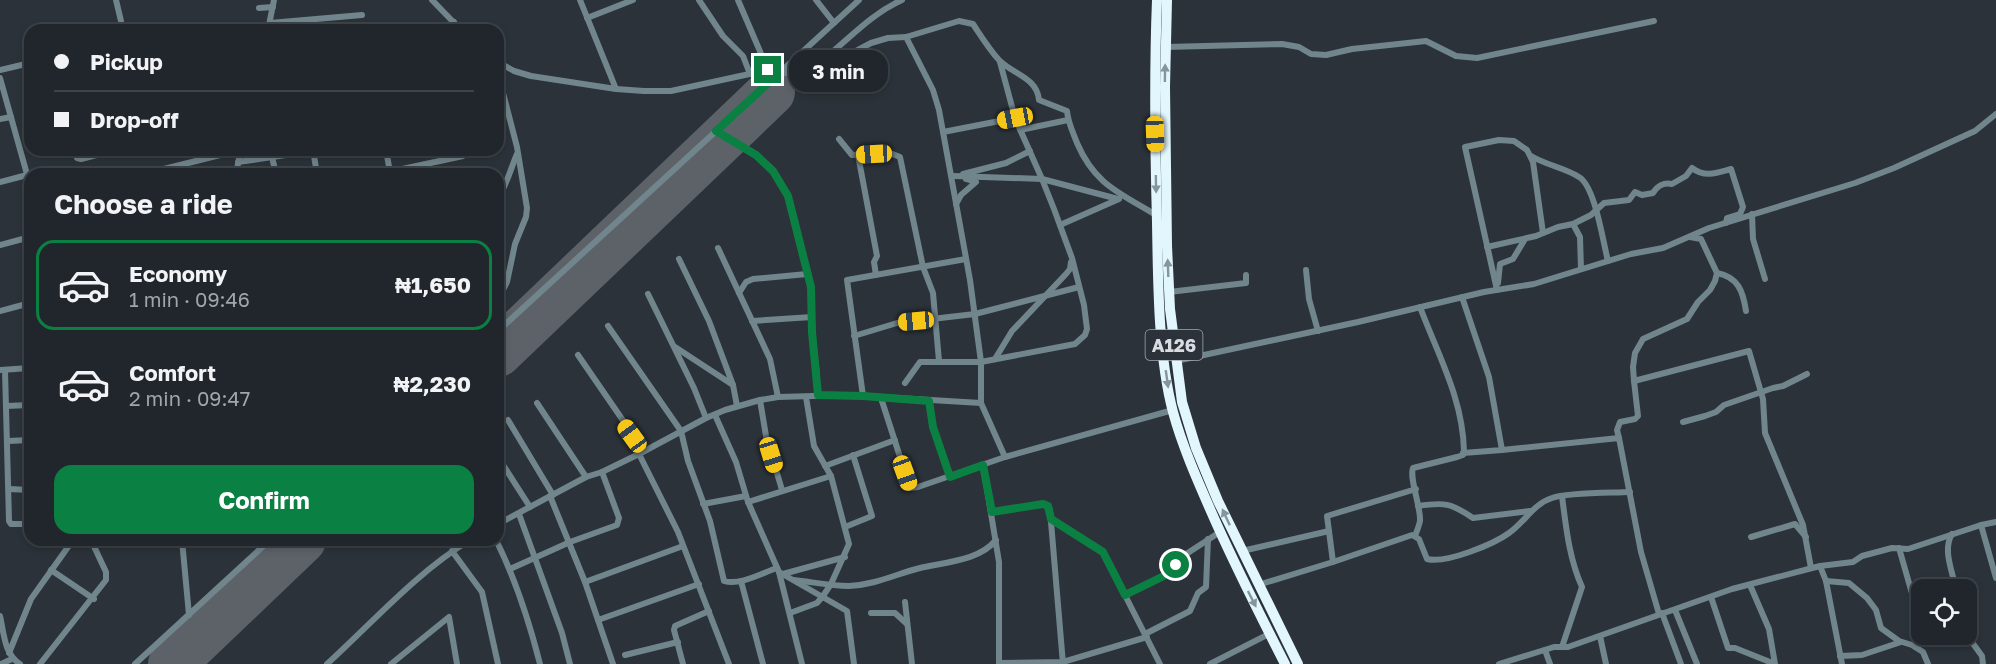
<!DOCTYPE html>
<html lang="en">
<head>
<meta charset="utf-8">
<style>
	:root { --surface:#20262b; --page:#282e33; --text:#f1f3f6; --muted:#a2a5a9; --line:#3d4347; --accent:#0b8043 }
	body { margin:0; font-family:"Golos Text",sans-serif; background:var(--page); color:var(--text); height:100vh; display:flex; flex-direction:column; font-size:22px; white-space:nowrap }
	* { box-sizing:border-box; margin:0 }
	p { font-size:20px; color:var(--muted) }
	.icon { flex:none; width:33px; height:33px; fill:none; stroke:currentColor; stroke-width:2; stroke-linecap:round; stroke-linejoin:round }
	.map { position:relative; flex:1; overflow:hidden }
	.drawer { position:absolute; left:24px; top:168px; width:480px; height:378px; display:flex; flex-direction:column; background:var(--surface); border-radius:18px; box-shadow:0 3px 9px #0003,0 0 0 2px var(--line) }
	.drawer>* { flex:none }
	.guide { position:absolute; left:24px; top:24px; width:480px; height:132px; border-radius:18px; box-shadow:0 3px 9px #0003,0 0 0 2px var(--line); display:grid; align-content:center; height:132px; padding:0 30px; background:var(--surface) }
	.tools { position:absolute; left:1911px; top:579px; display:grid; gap:12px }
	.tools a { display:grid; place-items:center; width:66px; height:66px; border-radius:12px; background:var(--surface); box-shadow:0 3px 9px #0003,0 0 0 2px var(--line); font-size:30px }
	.end { position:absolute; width:27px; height:27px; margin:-14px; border:8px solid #0b8043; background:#fff; box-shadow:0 0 0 3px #fff }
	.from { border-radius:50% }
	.bubble { position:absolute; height:42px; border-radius:18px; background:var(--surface); box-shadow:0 3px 9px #0003,0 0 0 2px var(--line); font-size:20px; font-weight:700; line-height:42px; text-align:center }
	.car { position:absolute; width:18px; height:36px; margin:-18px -9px; border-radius:8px; box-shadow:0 0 4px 2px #0007; background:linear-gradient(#f5c518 24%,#345 0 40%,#f5c518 0 76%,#345 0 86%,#f5c518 0) }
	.guide b { display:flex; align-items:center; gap:21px; height:57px; font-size:22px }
	.guide b+b { border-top:2px solid var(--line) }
	.guide i { width:15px; height:15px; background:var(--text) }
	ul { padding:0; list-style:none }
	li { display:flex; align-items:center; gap:18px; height:90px; margin:0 12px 9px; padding:0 18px; border:3px solid transparent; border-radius:18px }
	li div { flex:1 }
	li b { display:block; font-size:22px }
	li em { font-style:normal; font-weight:700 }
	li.on { border-color:var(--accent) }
	li>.icon { width:54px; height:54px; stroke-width:1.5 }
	h2 { padding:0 30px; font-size:27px; line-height:72px }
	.button { display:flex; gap:12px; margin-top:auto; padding:12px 30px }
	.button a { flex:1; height:69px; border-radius:18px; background:var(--accent); color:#fff; font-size:24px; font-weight:700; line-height:69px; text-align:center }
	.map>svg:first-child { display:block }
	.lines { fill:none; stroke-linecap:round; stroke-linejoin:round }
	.runway { stroke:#5c6268; stroke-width:48 }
	.street { stroke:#71858c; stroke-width:6 }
	.highway { stroke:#e2f6fd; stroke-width:10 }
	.oneway { fill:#86949b }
	.route { stroke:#0b8043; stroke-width:8 }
	.labels { text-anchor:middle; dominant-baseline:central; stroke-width:4.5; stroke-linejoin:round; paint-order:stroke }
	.shield { fill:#2b3239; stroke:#a5aaaf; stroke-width:1.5 }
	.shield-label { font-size:18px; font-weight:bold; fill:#d9dde2 }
</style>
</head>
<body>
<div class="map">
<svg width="1996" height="664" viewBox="0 0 1996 664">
	<rect width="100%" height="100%" fill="#2b3239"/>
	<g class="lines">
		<g class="runway">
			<polyline points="498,353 771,92"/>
			<polyline points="172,664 302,540"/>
		</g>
		<g class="street">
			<polyline points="116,0 121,21"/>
			<polyline points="432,0 461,30"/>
			<polyline points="580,0 616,89"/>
			<polyline points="699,0 723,36 743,56 750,74"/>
			<polyline points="738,0 768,70"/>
			<polyline points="816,0 834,23"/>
			<polyline points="259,8 273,7"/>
			<polyline points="587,18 633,0"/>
			<polyline points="270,23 362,15"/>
			<polyline points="268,30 274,0"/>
			<polyline points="442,30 454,22"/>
			<polyline points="906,37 933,90 939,110 970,280 981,362 981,403 1005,457"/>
			<polyline points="1166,47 1282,44 1299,47 1311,54 1326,55 1352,49 1426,41 1456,56 1477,58 1654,21"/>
			<path d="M824 59C850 38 871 14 902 0"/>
			<path d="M498 62 514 71 531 76 616 89 644 91H671L768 70 776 76 824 60 843 58 871 43 888 38 906 37 959 21 973 24C981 36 989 49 999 60 1012 74 1037 77 1039 100L1067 111C1068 123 1073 132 1077 143 1095 185 1120 193 1156 215"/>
			<polyline points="0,70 30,63"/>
			<polyline points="0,78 30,185"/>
			<polyline points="498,82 502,89 517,147 527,208 526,217 515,244 507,282 498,300"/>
			<polyline points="0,119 11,117"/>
			<polyline points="1020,130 1068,120"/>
			<polyline points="716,131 756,155 773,171 788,196 812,292 812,332 817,375 817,395"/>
			<polyline points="943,132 1015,118"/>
			<polyline points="839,139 852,155 890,153 900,157 923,267 933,293 939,361"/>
			<polyline points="74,150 77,158 81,159 116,150"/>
			<polyline points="313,150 317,174"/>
			<polyline points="386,150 390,172"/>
			<polyline points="858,155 877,256 874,262 876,275"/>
			<path d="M1531 156C1546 165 1565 168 1579 177 1595 186 1603 242 1608 261"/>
			<polyline points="272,157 276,174"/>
			<polyline points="238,162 313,151"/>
			<polyline points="144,174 220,155 240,154"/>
			<polyline points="236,174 239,159"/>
			<polyline points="379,174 463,156"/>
			<polyline points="963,174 1006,163 1030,151"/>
			<polyline points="954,176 1042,179 1118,199"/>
			<polyline points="0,182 27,175"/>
			<path d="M498 197C505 190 512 165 517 154"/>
			<polyline points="956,204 961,195 976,182 966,179"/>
			<polyline points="1752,214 1753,239 1765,279"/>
			<path d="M1573 224 1591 215 1604 203 1629 200 1635 192 1642 195 1653 193C1657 186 1664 182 1672 184L1686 176 1692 168C1705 178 1717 173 1731 169L1743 207 1740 214 1727 218 1726 223"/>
			<polyline points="1060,225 1119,199"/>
			<polyline points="1690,237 1701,239 1717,273 1715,281 1710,290 1698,302 1687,319 1643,339 1635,353 1633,367 1634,381 1749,351 1763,399 1765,433 1803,525 1811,568"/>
			<polyline points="0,245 30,237"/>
			<polyline points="1487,247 1536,236 1558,227 1573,224 1580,237 1581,269"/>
			<polyline points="718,248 770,359 778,397"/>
			<polyline points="679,259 709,321 733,385"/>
			<polyline points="1306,270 1309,299 1318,331"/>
			<path d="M1717 273C1738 277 1743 291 1746 311"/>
			<polyline points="1498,283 1500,264 1513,259 1525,239"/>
			<polyline points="1497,290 1465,147 1499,140 1514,141 1527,150 1533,162 1543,233"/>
			<polyline points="1169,292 1246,283 1246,275"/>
			<polyline points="739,293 746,282 753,279 807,274"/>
			<polyline points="648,294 694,388 706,418"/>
			<polyline points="1462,297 1489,377 1502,450 1463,453"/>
			<polyline points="0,311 30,303"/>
			<polyline points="752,321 812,317"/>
			<path d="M608 326 681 431 688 461 710 521 724 581C740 586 762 573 777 568"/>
			<polyline points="498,331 859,0"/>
			<polyline points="854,336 897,323 975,314 1079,287"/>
			<polyline points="675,347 733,385 737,406"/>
			<polyline points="578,355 644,451"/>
			<polyline points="995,359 1012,331 1066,274 1070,269 1071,262"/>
			<polyline points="1176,361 1358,322 1484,292 1534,284 1631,254 1663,248 1709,228 1855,183 1894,168 1975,131 1996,114"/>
			<polyline points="0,370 30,368"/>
			<polyline points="5,370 9,521 11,524 30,524"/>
			<polyline points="905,383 920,362 981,362 1075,344 1085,335 1087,329 1084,305 1072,258 1054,209 1042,179 1015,118 1000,62"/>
			<polyline points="863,396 847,280 966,259"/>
			<polyline points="881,398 910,488 918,487 1005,457 1173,410"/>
			<polyline points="760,400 766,436 782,490"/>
			<polyline points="929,401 933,427 950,476"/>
			<polyline points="537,403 586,477"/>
			<polyline points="6,406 30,405"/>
			<polyline points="715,415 736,462 748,502 779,572 802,664"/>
			<polyline points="508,420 553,495"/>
			<polyline points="1683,422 1705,416 1716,412 1724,405 1773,388 1783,386 1807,374"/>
			<polyline points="1619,438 1617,430 1620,422 1635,419 1638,416 1634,381"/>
			<polyline points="8,441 30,440"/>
			<polyline points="1502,450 1619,438 1641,552 1659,614"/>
			<polyline points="639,454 678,532 729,664"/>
			<polyline points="498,457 530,507"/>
			<polyline points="983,465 999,562 999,664"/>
			<polyline points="825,466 895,440"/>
			<polyline points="9,489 30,490"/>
			<polyline points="550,496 585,582 613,664"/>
			<polyline points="748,502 831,476"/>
			<polyline points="703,504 746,496"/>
			<path d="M1418 506C1444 502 1451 503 1473 518L1530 511"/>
			<polyline points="992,512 1043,504 1048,506 1050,510 1063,664"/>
			<polyline points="519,514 562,633 570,664"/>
			<polyline points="1051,519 1103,552 1160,664"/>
			<polyline points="498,524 586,477 602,472 639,454 706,418 725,410 760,400 778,397 848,395 981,403"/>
			<polyline points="1981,525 1996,578"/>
			<polyline points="845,527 872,516 853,455"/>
			<path d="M1952 534C1942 550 1953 572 1956 590"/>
			<path d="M1415 536C1417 531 1419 526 1420 521 1421 507 1409 478 1413 468L1457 457 1463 455 1464 451C1463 399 1438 355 1420 307"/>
			<polyline points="1751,537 1795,524 1806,537"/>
			<polyline points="182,540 189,615"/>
			<path d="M496 540C516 580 529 621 540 664"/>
			<polyline points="1899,548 1913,597 1912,609 1925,643 1970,641"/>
			<polyline points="452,551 482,592 498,664"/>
			<polyline points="1242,551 1329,531"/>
			<path d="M1333 562 1412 535 1419 539 1427 559C1446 564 1494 544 1509 533 1525 522 1533 504 1552 498 1569 492 1610 493 1630 492"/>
			<polyline points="1820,566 1826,581 1842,664"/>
			<polyline points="510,569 570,542 617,525 619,518 602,472"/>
			<polyline points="51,570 94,599"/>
			<polyline points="779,572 847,611 854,664"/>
			<polyline points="783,574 845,557"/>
			<path d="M794 580C812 582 831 586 849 586 875 585 896 574 920 568 945 562 979 561 996 540"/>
			<polyline points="741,581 763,664"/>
			<polyline points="1826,581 1849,583 1867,598 1876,610 1881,628 1899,641 1912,645 1923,652 1928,664"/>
			<polyline points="585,582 683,546"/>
			<polyline points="1258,585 1333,562 1327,516 1416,489"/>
			<polyline points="1125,595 1174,571 1180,558 1220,532"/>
			<polyline points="1711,597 1728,648 1735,648 1775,664 1769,629 1750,585"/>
			<polyline points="905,602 912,664"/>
			<polyline points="1675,610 1697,664"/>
			<polyline points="790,613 817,603 823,596 831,584 849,544 831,476 814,446 806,397"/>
			<polyline points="871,613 895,613 907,624"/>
			<polyline points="1662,613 1681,664"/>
			<path d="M0 616C4 633 4 654 20 664"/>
			<polyline points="598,620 699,584"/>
			<polyline points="1145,634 1190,611 1198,593 1206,587 1208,539"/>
			<polyline points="1966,634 1982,656 1983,664"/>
			<polyline points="1600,636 1606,664"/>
			<path d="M1562 647 1582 587C1569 558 1566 527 1562 496"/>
			<polyline points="1545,650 1550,664"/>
			<polyline points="9,653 31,599 73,540"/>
			<polyline points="625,655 678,642"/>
			<polyline points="1840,656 1862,655 1901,642"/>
			<polyline points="999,663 1063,662 1147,637"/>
			<polyline points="1,664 12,659"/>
			<polyline points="40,664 106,580 106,572 91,540"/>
			<polyline points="135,664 270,540"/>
			<path d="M327 664C373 622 417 572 470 540"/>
			<polyline points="391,664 449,617 457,664"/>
			<polyline points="683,664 674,630 675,626 709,611"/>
			<polyline points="1210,664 1271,633"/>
			<polyline points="1499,664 1554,647 1568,647 1732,589 1820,566 1853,562 1862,556 1892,548 1908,549 1981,525 1996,522"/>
		</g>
		<g class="highway">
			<path d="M1157 0C1154 74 1155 148 1157 222 1158 280 1158 356 1173 412 1182 445 1196 477 1210 509 1233 562 1259 613 1285 664"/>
			<polyline points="1167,0 1165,87 1167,246 1170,309 1182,402 1196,448 1218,501 1298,664"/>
		</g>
	</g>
	<defs><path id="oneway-solid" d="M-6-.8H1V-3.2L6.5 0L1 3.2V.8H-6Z" transform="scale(1.5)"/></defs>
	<g class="oneway">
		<use href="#oneway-solid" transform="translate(1165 73) rotate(-89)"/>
		<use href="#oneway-solid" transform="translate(1156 184) rotate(89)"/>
		<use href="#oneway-solid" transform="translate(1168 268) rotate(-92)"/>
		<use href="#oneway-solid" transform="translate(1167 379) rotate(82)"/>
		<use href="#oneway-solid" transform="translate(1226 517) rotate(-115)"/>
		<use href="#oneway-solid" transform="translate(1252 599) rotate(63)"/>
	</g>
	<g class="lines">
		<polyline class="route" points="768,70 776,76 716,131 756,155 773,171 788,196 811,287 812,332 818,395 863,396 929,401 933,427 950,477 983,465 992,512 1043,504 1048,506 1051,519 1103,552 1125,595 1174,571 1176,565"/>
	</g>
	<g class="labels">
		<rect class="shield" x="1145.5" y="330" width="57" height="30" rx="4.5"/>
		<g class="shield-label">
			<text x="1174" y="345">A126</text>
		</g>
	</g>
</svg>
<div class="tools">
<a><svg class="icon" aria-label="locate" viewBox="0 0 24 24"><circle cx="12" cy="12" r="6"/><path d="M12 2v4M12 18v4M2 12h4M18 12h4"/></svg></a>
</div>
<i class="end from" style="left:1176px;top:565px"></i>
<i class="end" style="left:768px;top:70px"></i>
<div class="bubble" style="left:789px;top:50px;width:99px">3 min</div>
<i class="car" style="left:1015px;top:118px;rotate:259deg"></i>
<i class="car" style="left:1155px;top:134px;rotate:178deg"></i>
<i class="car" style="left:874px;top:154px;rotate:267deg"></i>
<i class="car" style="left:916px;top:321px;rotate:265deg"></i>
<i class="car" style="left:632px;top:436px;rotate:324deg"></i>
<i class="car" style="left:771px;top:455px;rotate:163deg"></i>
<i class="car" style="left:905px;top:473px;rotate:160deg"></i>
<div class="guide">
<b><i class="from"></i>Pickup</b>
<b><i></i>Drop-off</b>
</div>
<section class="drawer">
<h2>Choose a ride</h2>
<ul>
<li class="on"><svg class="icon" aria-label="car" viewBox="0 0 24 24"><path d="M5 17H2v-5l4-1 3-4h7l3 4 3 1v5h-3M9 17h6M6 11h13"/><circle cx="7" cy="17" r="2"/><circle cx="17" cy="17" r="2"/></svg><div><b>Economy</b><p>1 min · 09:46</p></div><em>₦1,650</em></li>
<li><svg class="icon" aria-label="car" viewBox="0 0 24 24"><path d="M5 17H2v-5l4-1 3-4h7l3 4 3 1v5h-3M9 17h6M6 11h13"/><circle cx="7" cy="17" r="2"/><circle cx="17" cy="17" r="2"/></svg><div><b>Comfort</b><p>2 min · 09:47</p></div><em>₦2,230</em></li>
</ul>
<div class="button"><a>Confirm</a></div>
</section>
</div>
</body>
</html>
